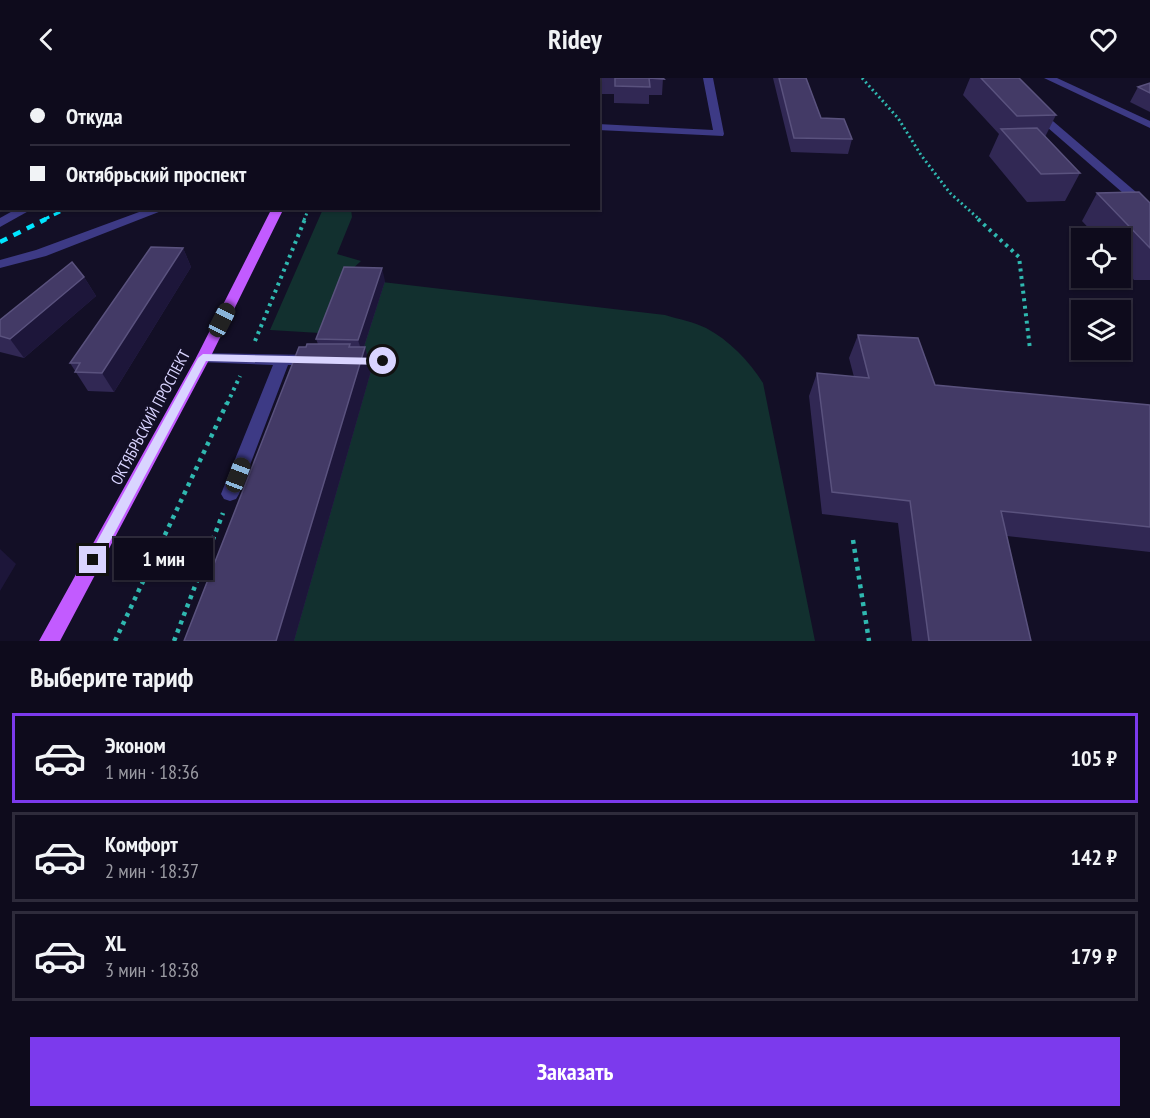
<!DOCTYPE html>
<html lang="ru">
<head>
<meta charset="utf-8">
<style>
	:root { --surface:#0e0b1c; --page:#171425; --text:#f1f3f6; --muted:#9b9ba3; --line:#2e2b3b; --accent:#7c3aed }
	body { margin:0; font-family:"PT Sans Narrow",sans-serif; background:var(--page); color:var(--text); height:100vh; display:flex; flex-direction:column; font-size:22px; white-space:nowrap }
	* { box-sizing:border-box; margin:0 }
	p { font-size:20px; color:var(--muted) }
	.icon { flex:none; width:33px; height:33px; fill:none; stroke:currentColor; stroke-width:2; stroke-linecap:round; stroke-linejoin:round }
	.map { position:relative; height:563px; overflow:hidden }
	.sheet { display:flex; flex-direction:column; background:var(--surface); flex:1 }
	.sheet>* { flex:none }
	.top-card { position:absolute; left:0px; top:0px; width:600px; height:132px; box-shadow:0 2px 4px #0004,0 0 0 2px var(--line); display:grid; align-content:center; height:132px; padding:0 30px; background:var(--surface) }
	.fabs { position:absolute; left:1071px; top:150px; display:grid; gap:12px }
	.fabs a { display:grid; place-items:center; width:60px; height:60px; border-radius:0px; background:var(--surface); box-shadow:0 2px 4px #0004,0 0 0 2px var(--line); font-size:30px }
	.end { position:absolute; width:27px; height:27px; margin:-14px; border:8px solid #d9d4ff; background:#111; box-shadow:0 0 0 3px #111 }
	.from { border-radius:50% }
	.bubble { position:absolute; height:42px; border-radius:0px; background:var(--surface); box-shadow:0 2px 4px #0004,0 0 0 2px var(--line); font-size:20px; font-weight:800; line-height:42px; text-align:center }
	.car { position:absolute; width:18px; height:36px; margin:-18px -9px; border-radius:8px; box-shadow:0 0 4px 2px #0007; background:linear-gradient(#222 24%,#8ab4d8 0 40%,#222 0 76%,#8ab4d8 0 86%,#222 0) }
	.top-card b { display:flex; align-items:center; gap:21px; height:57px; font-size:22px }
	.top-card b+b { border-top:2px solid var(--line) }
	.top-card i { width:15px; height:15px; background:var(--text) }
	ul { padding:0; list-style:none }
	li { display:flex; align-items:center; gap:18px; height:90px; margin:0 12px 9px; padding:0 18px; border:3px solid var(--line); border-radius:0px }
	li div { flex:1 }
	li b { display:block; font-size:22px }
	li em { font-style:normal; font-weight:800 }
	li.current { border-color:var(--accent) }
	li>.icon { width:54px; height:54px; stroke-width:1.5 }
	h2 { padding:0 30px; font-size:27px; line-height:72px }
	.primary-button { display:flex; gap:12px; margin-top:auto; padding:12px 30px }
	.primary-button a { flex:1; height:69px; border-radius:0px; background:var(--accent); color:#fff; font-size:24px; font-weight:800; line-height:69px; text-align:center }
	header { display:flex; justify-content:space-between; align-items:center; height:78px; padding:0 30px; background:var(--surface); font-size:27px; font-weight:800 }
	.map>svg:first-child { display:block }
	.green { fill:#12302f }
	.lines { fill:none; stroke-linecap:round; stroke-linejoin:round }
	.path-far2 { stroke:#2fb8b0; stroke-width:3; stroke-dasharray:2 3; stroke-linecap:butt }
	.path-far1 { stroke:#2fb8b0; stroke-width:4; stroke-dasharray:3 4.5; stroke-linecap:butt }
	.path { stroke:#2fb8b0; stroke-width:4.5; stroke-dasharray:4 5; stroke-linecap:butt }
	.minor { fill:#3d3a85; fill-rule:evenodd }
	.major { fill:#c25bff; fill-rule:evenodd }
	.rail-far1 { stroke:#00e5ff; stroke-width:3; stroke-dasharray:7 5; stroke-linecap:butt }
	.rail { stroke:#00e5ff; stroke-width:4.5; stroke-dasharray:8 7; stroke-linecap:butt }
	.wall { fill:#312854 }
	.shaded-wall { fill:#1d163a }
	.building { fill:#433a66; stroke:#5a527e; stroke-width:1.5 }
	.route { fill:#d9d4ff }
	.labels { text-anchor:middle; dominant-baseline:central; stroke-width:6; stroke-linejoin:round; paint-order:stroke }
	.street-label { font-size:16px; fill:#d9d4ff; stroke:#130f26 }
</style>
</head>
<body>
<header><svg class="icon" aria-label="back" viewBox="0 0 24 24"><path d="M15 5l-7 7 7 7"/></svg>Ridey<svg class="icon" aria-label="heart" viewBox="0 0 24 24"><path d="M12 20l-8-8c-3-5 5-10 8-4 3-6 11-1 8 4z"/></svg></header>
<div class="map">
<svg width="1150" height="563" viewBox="0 0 1150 563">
	<rect width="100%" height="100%" fill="#130f26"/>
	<g class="green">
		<polygon points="323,131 351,131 352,139 337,176 361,183 339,203 320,255 270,252"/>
		<path d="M348 200 665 237C678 241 694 244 706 250 729 262 749 283 763 305L815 563H208Z"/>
	</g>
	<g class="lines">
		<g class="path-far2">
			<polyline points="862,0 898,40 921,77 950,115 980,142"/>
			<polyline points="304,142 309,130"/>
		</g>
		<g class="path-far1">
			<polyline points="978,141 1019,179 1030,271"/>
			<polyline points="255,263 305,141"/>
			<polyline points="227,326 240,298"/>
		</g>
		<g class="path">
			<polyline points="853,462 869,563"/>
			<polyline points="115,563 227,325"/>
			<polyline points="174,563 223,435"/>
		</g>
		<g class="minor">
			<polygon points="89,0 100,0 101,2 90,2"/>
			<rect x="449" y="0" width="10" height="2"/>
			<polygon points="703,0 713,0 724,56 723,58 598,52 598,46 713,52"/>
			<polygon points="1044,0 1057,0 1150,43 1150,50"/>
			<polygon points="1032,32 1040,32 1150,126 1150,136 1146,135 1032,36"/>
			<polygon points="18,130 34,130 0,149 0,140"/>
			<polygon points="150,130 169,130 46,178 0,190 0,182 36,172"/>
			<polygon points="203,275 314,277 322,282 314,287 288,287 239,416 236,421 230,423 224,421 221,416 273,287 198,284 196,280 198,276"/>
			<path d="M350 278H383L391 283C384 292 349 292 342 283Z"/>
		</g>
		<g class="major">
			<polygon points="342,0 352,0 342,2"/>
			<polygon points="272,130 284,130 210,280 60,563 39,563 196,280"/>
		</g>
		<g class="rail-far1">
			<polyline points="228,2 230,0"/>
			<polyline points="254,2 256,0"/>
			<polyline points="43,142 68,130"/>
		</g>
		<polyline class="rail" points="0,164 46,141"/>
	</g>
	<g class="wall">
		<polygon points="520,0 663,0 662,17 649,17 649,26 614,25 614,16 598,16 598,2 520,2"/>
		<polygon points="773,0 806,0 821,40 852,61 848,76 791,74"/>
		<polygon points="970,0 1019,0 1056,37 1045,59 1080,95 1065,123 1027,124 989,78 999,56 963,17"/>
		<polygon points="1150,5 1150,34 1130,24 1138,9"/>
		<polygon points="1097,115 1150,125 1150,202 1134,202 1120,186 1120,160 1098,160 1082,143"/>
		<polygon points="183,170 191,189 114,314 88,313 70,285"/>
		<polygon points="84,199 96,218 24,280 0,274 0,242"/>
		<polygon points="385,203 364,269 365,269 371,293 294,563 184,563 306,269 318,266 316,261"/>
		<polygon points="858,257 935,307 1150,327 1150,474 1007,458 1031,563 912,563 898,445 822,436 809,318 817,295 854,299 849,280"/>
	</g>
	<g class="shaded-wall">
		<polygon points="2,78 2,99 0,100 0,79"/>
		<polygon points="183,170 191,189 114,314 102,295"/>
		<polygon points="382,190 385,203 362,275 358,262"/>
		<polygon points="84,199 96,218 24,280 10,261"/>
		<polygon points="365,269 371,293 294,563 276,563"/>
		<polygon points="0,471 16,486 0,513"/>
	</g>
	<g class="building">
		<polygon points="615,0 663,0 664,1 649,0 650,9 615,8"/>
		<polygon points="779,0 806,0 821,40 844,41 852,61 794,60"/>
		<polygon points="981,0 1019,0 1056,37 1017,38"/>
		<polygon points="1150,5 1150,15 1138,9"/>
		<polygon points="0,44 2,44 2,78 0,79"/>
		<polygon points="1037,50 1080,95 1041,96 1001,51"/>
		<polygon points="1139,114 1150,125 1150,170 1097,115"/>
		<polygon points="151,169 183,170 102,295 75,294 80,285 70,285"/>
		<polygon points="72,184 84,199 10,261 0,258 0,242"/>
		<polygon points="344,189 382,190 358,262 316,261"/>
		<polygon points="858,257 918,260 935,307 1150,327 1150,449 1001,433 1031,563 929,563 910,423 832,414 817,295 869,300"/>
		<polygon points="307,266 350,266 349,269 365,269 276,563 184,563 299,269 306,269"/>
	</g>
	<polygon class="route" points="203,276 383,280 388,283 383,287 206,283 98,486 89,486 87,482 89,478 198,280"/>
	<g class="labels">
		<g class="street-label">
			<text transform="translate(150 339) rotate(-62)">ОКТЯБРЬСКИЙ ПРОСПЕКТ</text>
		</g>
	</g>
</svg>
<div class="fabs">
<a><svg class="icon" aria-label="locate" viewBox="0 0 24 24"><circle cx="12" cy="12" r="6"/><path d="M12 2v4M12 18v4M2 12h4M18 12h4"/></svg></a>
<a><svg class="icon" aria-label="layers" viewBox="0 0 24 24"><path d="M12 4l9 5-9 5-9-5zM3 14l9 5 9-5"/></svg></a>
</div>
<i class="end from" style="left:383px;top:283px"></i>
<i class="end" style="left:93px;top:482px"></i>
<div class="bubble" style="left:114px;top:460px;width:99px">1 мин</div>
<i class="car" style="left:222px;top:242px;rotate:27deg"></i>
<i class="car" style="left:238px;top:397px;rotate:21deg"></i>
<div class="top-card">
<b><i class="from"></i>Откуда</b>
<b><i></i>Октябрьский проспект</b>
</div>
</div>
<section class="sheet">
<h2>Выберите тариф</h2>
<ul>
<li class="current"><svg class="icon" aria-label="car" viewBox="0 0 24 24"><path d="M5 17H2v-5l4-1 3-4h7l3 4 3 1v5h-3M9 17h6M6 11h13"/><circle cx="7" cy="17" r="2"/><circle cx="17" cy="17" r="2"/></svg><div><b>Эконом</b><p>1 мин · 18:36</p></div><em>105 ₽</em></li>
<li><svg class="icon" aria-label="car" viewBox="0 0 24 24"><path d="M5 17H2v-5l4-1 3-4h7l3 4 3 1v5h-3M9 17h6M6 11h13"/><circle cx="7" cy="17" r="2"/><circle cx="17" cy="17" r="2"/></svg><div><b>Комфорт</b><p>2 мин · 18:37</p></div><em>142 ₽</em></li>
<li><svg class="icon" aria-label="car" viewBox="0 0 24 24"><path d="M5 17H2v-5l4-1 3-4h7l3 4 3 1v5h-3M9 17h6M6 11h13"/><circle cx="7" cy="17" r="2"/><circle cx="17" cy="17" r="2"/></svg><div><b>XL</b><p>3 мин · 18:38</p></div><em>179 ₽</em></li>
</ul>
<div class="primary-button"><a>Заказать</a></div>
</section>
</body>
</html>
